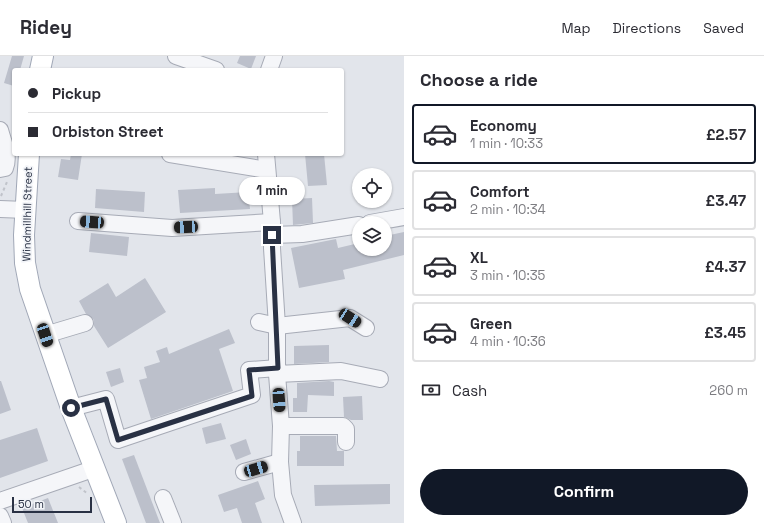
<!DOCTYPE html>
<html lang="en">
<head>
<meta charset="utf-8">
<style>
	:root { --surface:#fff; --page:#f2f2f3; --text:#2b2b33; --muted:#7c7c81; --line:#e1e1e2; --accent:#111827 }
	body { margin:0; font-family:"Space Grotesk",sans-serif; background:var(--page); color:var(--text); height:100vh; display:flex; flex-direction:column; font-size:15px; white-space:nowrap }
	* { box-sizing:border-box; margin:0 }
	p { font-size:13px; color:var(--muted) }
	.icon { flex:none; width:22px; height:22px; fill:none; stroke:currentColor; stroke-width:2; stroke-linecap:round; stroke-linejoin:round }
	.map { position:relative; flex:1; overflow:hidden }
	.panel { display:flex; flex-direction:column; background:var(--surface); width:360px }
	.panel>* { flex:none }
	.banner { position:absolute; left:12px; top:12px; width:332px; height:88px; border-radius:4px; box-shadow:0 1px 3px #0004; display:grid; align-content:center; height:88px; padding:0 16px; background:var(--surface) }
	.fabs { position:absolute; left:352px; top:112px; display:grid; gap:8px }
	.fabs a { display:grid; place-items:center; width:40px; height:40px; border-radius:50%; background:var(--surface); box-shadow:0 1px 3px #0004; font-size:20px }
	.scale { position:absolute; left:12px; bottom:10px; width:80px; box-sizing:border-box; padding-left:4px; border:2px solid #293144; border-top:0; font-size:11px; line-height:14px; white-space:nowrap; color:#293144; -webkit-text-stroke:3px #f2f4f8; paint-order:stroke }
	.end { position:absolute; width:18px; height:18px; margin:-9px; border:5px solid #293144; background:#fff; box-shadow:0 0 0 2px #fff }
	.from { border-radius:50% }
	.bubble { position:absolute; height:28px; border-radius:14px; background:var(--surface); box-shadow:0 1px 3px #0004; font-size:13px; font-weight:600; line-height:28px; text-align:center }
	.car { position:absolute; width:12px; height:24px; margin:-12px -6px; border-radius:5px; box-shadow:0 0 3px 1px #0007; background:linear-gradient(#222 24%,#8ab4d8 0 40%,#222 0 76%,#8ab4d8 0 86%,#222 0) }
	.banner b { display:flex; align-items:center; gap:14px; height:38px; font-size:15px }
	.banner b+b { border-top:1px solid var(--line) }
	.banner i { width:10px; height:10px; background:var(--text) }
	ul { padding:0; list-style:none }
	li { display:flex; align-items:center; gap:12px; height:60px; margin:0 8px 6px; padding:0 8px; border:2px solid var(--line); border-radius:4px }
	li div { flex:1 }
	li b { display:block; font-size:15px }
	li em { font-style:normal; font-weight:600 }
	li.selected { border-color:var(--accent) }
	li>.icon { width:36px; height:36px; stroke-width:1.5 }
	h2 { padding:0 16px; font-size:18px; line-height:48px }
	.pay { display:flex; align-items:center; gap:10px; height:44px; padding:0 16px; font-size:15px }
	.pay p { margin-inline-start:auto }
	.action { display:flex; gap:8px; margin-top:auto; padding:8px 16px }
	.action a { flex:1; height:46px; border-radius:24px; background:var(--accent); color:#fff; font-size:16px; font-weight:600; line-height:46px; text-align:center }
	header { display:flex; align-items:center; gap:24px; box-sizing:border-box; height:56px; padding:0 20px; background:var(--surface); border-bottom:1px solid var(--line) }
	header strong { font-size:19px }
	nav { display:flex; gap:22px; margin-inline-start:auto; font-size:14px }
	main { display:flex; flex:1; min-height:0 }
	.map>svg:first-child { display:block }
	.building { fill:#bcc0cb }
	.lines { fill:none; stroke-linecap:round; stroke-linejoin:round }
	.minor-casing { stroke:#a7abb6; stroke-width:18 }
	.major-casing { stroke:#a1a8b7; stroke-width:22 }
	.path { stroke:#c0c3ca; stroke-width:2; stroke-dasharray:3 3; stroke-linecap:butt }
	.minor { stroke:#f5f6f9; stroke-width:16 }
	.major { stroke:#fff; stroke-width:20 }
	.route { stroke:#293144; stroke-width:5 }
	.labels { text-anchor:middle; dominant-baseline:central; stroke-width:3.5; stroke-linejoin:round; paint-order:stroke }
	.street-label { font-size:11px; fill:#293144; stroke:#f2f4f8 }
</style>
</head>
<body>
<header>
<strong>Ridey</strong>
<nav><a>Map</a><a>Directions</a><a>Saved</a></nav>
</header>
<main>
<div class="map">
<svg width="404" height="467" viewBox="0 0 404 467">
	<rect width="100%" height="100%" fill="#e2e5eb"/>
	<g class="building">
		<polygon points="12,0 24,0 20,14 14,14 14,30 4,27"/>
		<polygon points="240,0 256,0 251,13 237,7"/>
		<polygon points="71,98 82,98 78,124 58,121 61,103 70,104"/>
		<polygon points="305,98 324,98 327,129 308,130"/>
		<polygon points="215,132 215,138 248,136 250,153 180,157 178,134"/>
		<polygon points="96,133 145,136 144,156 95,152"/>
		<polygon points="312,142 313,167 293,169 292,143"/>
		<polygon points="404,176 404,199 343,214 345,223 299,232 291,192 336,183 338,192 359,187 359,193 385,193 385,180"/>
		<polygon points="91,177 129,181 127,200 89,196"/>
		<polygon points="145,222 166,256 108,292 94,270 94,264 86,258 79,245 108,227 116,241"/>
		<polygon points="229,273 235,287 219,293 233,335 151,363 139,324 147,322 144,311 160,306 156,295 167,291 169,298"/>
		<polygon points="329,289 329,306 294,308 294,290"/>
		<polygon points="120,312 124,326 111,331 106,316"/>
		<polygon points="0,325 1,325 11,354 0,358"/>
		<polygon points="329,325 334,326 334,340 308,339 307,356 293,356 293,342 297,342 297,327"/>
		<polygon points="362,340 363,364 351,364 344,361 343,341"/>
		<polygon points="221,367 226,383 206,388 202,372"/>
		<polygon points="37,372 48,405 0,422 0,384"/>
		<polygon points="300,380 336,380 337,395 344,395 344,410 297,410 297,395 300,395"/>
		<polygon points="246,383 251,398 236,404 230,389"/>
		<polygon points="134,399 160,467 146,467 122,403"/>
		<polygon points="258,425 265,443 255,447 262,467 242,467 237,452 224,456 218,439"/>
		<polygon points="390,428 390,448 315,450 314,429"/>
		<polygon points="48,442 58,467 28,467 22,452"/>
	</g>
	<g class="lines">
		<g class="minor-casing">
			<g id="minor">
				<polyline points="176,0 216,14"/>
				<polyline points="269,14 274,0"/>
				<path d="M0 74C3 86 10 100 5 112L0 113"/>
				<polyline points="170,98 267,114"/>
				<polyline points="266,98 272,166 272,192 277,270 277,318 281,370 280,406 283,439 293,467"/>
				<polyline points="0,153 26,154"/>
				<polyline points="78,165 172,172 272,166"/>
				<polyline points="370,167 404,161"/>
				<polyline points="272,179 302,178 359,169"/>
				<polyline points="259,266 277,270 350,262 366,272"/>
				<polyline points="45,279 85,267"/>
				<polyline points="277,318 341,315 380,323"/>
				<polyline points="71,352 106,343 118,384 252,339 249,314 278,312"/>
				<polyline points="281,370 343,370 346,373 346,386"/>
				<polyline points="244,416 280,406"/>
				<polyline points="163,442 173,467"/>
				<polyline points="0,445 93,413"/>
				<polyline points="0,460 3,467"/>
			</g>
		</g>
		<g class="major-casing">
			<g id="major">
				<polyline points="40,14 43,0"/>
				<polyline points="29,98 24,179 25,207 30,233 71,352 116,467"/>
			</g>
		</g>
		<g class="path">
			<polyline points="1,140 7,126"/>
			<polyline points="79,431 88,438"/>
		</g>
		<use href="#minor" class="minor"/>
		<use href="#major" class="major"/>
	</g>
	<g class="lines">
		<polyline class="route" points="71,352 106,343 118,384 252,340 249,314 278,312 272,179"/>
	</g>
	<g class="labels">
		<g class="street-label">
			<text transform="translate(27 158) rotate(-89)">Windmillhill Street</text>
		</g>
	</g>
</svg>
<div class="fabs">
<a><svg class="icon" aria-label="locate" viewBox="0 0 24 24"><circle cx="12" cy="12" r="6"/><path d="M12 2v4M12 18v4M2 12h4M18 12h4"/></svg></a>
<a><svg class="icon" aria-label="layers" viewBox="0 0 24 24"><path d="M12 4l9 5-9 5-9-5zM3 14l9 5 9-5"/></svg></a>
</div>
<div class="scale">50 m</div>
<i class="end from" style="left:71px;top:352px"></i>
<i class="end" style="left:272px;top:179px"></i>
<div class="bubble" style="left:239px;top:121px;width:66px">1 min</div>
<i class="car" style="left:92px;top:166px;rotate:274deg"></i>
<i class="car" style="left:186px;top:171px;rotate:267deg"></i>
<i class="car" style="left:350px;top:262px;rotate:123deg"></i>
<i class="car" style="left:45px;top:279px;rotate:162deg"></i>
<i class="car" style="left:279px;top:344px;rotate:176deg"></i>
<i class="car" style="left:256px;top:413px;rotate:74deg"></i>
<div class="banner">
<b><i class="from"></i>Pickup</b>
<b><i></i>Orbiston Street</b>
</div>
</div>
<section class="panel">
<h2>Choose a ride</h2>
<ul>
<li class="selected"><svg class="icon" aria-label="car" viewBox="0 0 24 24"><path d="M5 17H2v-5l4-1 3-4h7l3 4 3 1v5h-3M9 17h6M6 11h13"/><circle cx="7" cy="17" r="2"/><circle cx="17" cy="17" r="2"/></svg><div><b>Economy</b><p>1 min · 10:33</p></div><em>£2.57</em></li>
<li><svg class="icon" aria-label="car" viewBox="0 0 24 24"><path d="M5 17H2v-5l4-1 3-4h7l3 4 3 1v5h-3M9 17h6M6 11h13"/><circle cx="7" cy="17" r="2"/><circle cx="17" cy="17" r="2"/></svg><div><b>Comfort</b><p>2 min · 10:34</p></div><em>£3.47</em></li>
<li><svg class="icon" aria-label="car" viewBox="0 0 24 24"><path d="M5 17H2v-5l4-1 3-4h7l3 4 3 1v5h-3M9 17h6M6 11h13"/><circle cx="7" cy="17" r="2"/><circle cx="17" cy="17" r="2"/></svg><div><b>XL</b><p>3 min · 10:35</p></div><em>£4.37</em></li>
<li><svg class="icon" aria-label="car" viewBox="0 0 24 24"><path d="M5 17H2v-5l4-1 3-4h7l3 4 3 1v5h-3M9 17h6M6 11h13"/><circle cx="7" cy="17" r="2"/><circle cx="17" cy="17" r="2"/></svg><div><b>Green</b><p>4 min · 10:36</p></div><em>£3.45</em></li>
</ul>
<div class="pay"><svg class="icon" aria-label="cash" viewBox="0 0 24 24"><path d="M3 7h18v10H3z"/><circle cx="12" cy="12" r="2"/></svg>Cash<p>260 m</p></div>
<div class="action"><a>Confirm</a></div>
</section>
</main>
</body>
</html>
